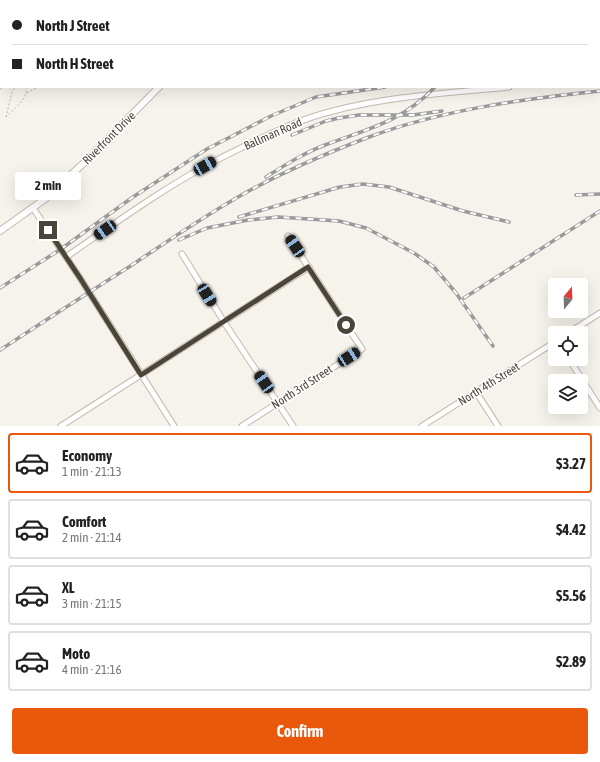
<!DOCTYPE html>
<html lang="en">
<head>
<meta charset="utf-8">
<style>
	:root { --surface:#fff; --page:#f6f6f6; --text:#222; --muted:#767676; --line:#e0e0e0; --accent:#ea580c }
	body { margin:0; font-family:"Asap Condensed",sans-serif; background:var(--page); color:var(--text); height:100vh; display:flex; flex-direction:column; font-size:15px; white-space:nowrap }
	* { box-sizing:border-box; margin:0 }
	p { font-size:13px; color:var(--muted) }
	.icon { flex:none; width:22px; height:22px; fill:none; stroke:currentColor; stroke-width:2; stroke-linecap:round; stroke-linejoin:round }
	.map { position:relative; height:426px; overflow:hidden }
	.drawer { display:flex; flex-direction:column; background:var(--surface); flex:1 }
	.drawer>* { flex:none }
	.top-card { position:absolute; left:0px; top:0px; width:600px; height:88px; box-shadow:0 4px 16px #0002; display:grid; align-content:center; height:88px; padding:0 12px; background:var(--surface) }
	.needle { width:26px; rotate:19deg }
	.controls { position:absolute; left:548px; top:278px; display:grid; gap:8px }
	.controls a { display:grid; place-items:center; width:40px; height:40px; border-radius:4px; background:var(--surface); box-shadow:0 4px 16px #0002; font-size:20px }
	.end { position:absolute; width:18px; height:18px; margin:-9px; border:5px solid #4b4439; background:#fff; box-shadow:0 0 0 2px #fff }
	.from { border-radius:50% }
	.bubble { position:absolute; height:28px; border-radius:4px; background:var(--surface); box-shadow:0 4px 16px #0002; font-size:13px; font-weight:700; line-height:28px; text-align:center }
	.car { position:absolute; width:12px; height:24px; margin:-12px -6px; border-radius:5px; box-shadow:0 0 3px 1px #0007; background:linear-gradient(#222 24%,#8ab4d8 0 40%,#222 0 76%,#8ab4d8 0 86%,#222 0) }
	.top-card b { display:flex; align-items:center; gap:14px; height:38px; font-size:15px }
	.top-card b+b { border-top:1px solid var(--line) }
	.top-card i { width:10px; height:10px; background:var(--text) }
	ul { padding:7px 0 0; list-style:none }
	li { display:flex; align-items:center; gap:12px; height:60px; margin:0 8px 6px; padding:0 4px; border:2px solid var(--line); border-radius:4px }
	li div { flex:1 }
	li b { display:block; font-size:15px }
	li em { font-style:normal; font-weight:700 }
	li.selected { border-color:var(--accent) }
	li>.icon { width:36px; height:36px; stroke-width:1.5 }
	.primary-button { display:flex; gap:8px; margin-top:auto; padding:8px 12px }
	.primary-button a { flex:1; height:46px; border-radius:4px; background:var(--accent); color:#fff; font-size:16px; font-weight:700; line-height:46px; text-align:center }
	.map>svg:first-child { display:block }
	.lines { fill:none; stroke-linecap:round; stroke-linejoin:round }
	.minor-casing { stroke:#c2bbae; stroke-width:7 }
	.tertiary-casing { stroke:#c2bbae; stroke-width:8 }
	.path { stroke:#c4b79f; stroke-width:1; stroke-dasharray:2 2; stroke-linecap:butt }
	.minor { stroke:#fff; stroke-width:5 }
	.tertiary { stroke:#fff; stroke-width:6 }
	.rail-casing { stroke:#9a9a9a; stroke-width:3.5 }
	.rail { stroke:#fff; stroke-width:2; stroke-dasharray:6; stroke-linecap:butt }
	.route { stroke:#4b4439; stroke-width:5 }
	.labels { text-anchor:middle; dominant-baseline:central; stroke-width:3; stroke-linejoin:round; paint-order:stroke }
	.street-label { font-size:12px; fill:#4b4439; stroke:#fff }
</style>
</head>
<body>
<div class="map">
<svg width="600" height="426" viewBox="0 0 600 426">
	<rect width="100%" height="100%" fill="#f6f3ec"/>
	<g class="lines">
		<g class="minor-casing">
			<g id="minor">
				<polyline points="599,78 600,78"/>
				<polyline points="33,208 80,278 174,426"/>
				<polyline points="182,254 224,322 293,426"/>
				<path d="M66 257C114 224 162 189 213 162 226 155 239 149 251 143 278 130 304 118 333 111 390 96 450 93 509 87"/>
				<polyline points="568,333 600,313"/>
				<polyline points="569,359 600,408"/>
				<polyline points="476,392 498,426"/>
				<polyline points="61,426 309,267"/>
				<polyline points="242,426 362,349 288,236"/>
				<polyline points="422,426 555,342"/>
			</g>
		</g>
		<g class="tertiary-casing">
			<g id="tertiary">
				<polyline points="232,1 233,0"/>
				<polyline points="0,231 45,199 87,160 159,87"/>
			</g>
		</g>
		<g class="path">
			<polyline points="39,0 43,1"/>
			<polyline points="0,89 4,87"/>
			<polyline points="27,93 38,87"/>
			<path d="M6 117C13 109 29 99 26 87"/>
			<polyline points="6,117 12,92 15,87"/>
		</g>
		<use href="#minor" class="minor"/>
		<use href="#tertiary" class="tertiary"/>
		<g class="rail-casing">
			<g id="rail">
				<polyline points="478,1 479,0"/>
				<polyline points="599,63 600,63"/>
				<polyline points="292,135 326,121 339,118 359,115 413,115 442,111"/>
				<path d="M266 177C285 165 304 153 325 145 367 129 402 122 435 87"/>
				<polyline points="576,195 600,194"/>
				<polyline points="239,217 340,187 363,184 389,187 463,211 509,222"/>
				<polyline points="179,240 207,228 248,220 278,217 339,221 366,228 414,253 434,267 456,293 493,346"/>
				<polyline points="0,288 61,249 133,197 207,149 271,116 316,97 385,87"/>
				<polyline points="464,298 600,211"/>
				<path d="M0 350C43 322 86 294 129 267 163 244 197 221 233 200 275 175 322 155 369 137 442 110 522 99 600 91"/>
			</g>
		</g>
		<use href="#rail" class="rail"/>
	</g>
	<g class="lines">
		<polyline class="route" points="48,230 80,278 141,375 308,267 346,325"/>
	</g>
	<g class="labels">
		<g class="street-label">
			<text transform="translate(273 134) rotate(-24)">Ballman Road</text>
			<text transform="translate(109 138) rotate(-45)">Riverfront Drive</text>
			<text transform="translate(489 384) rotate(-32)">North 4th Street</text>
			<text transform="translate(302 387) rotate(-33)">North 3rd Street</text>
		</g>
	</g>
</svg>
<div class="controls">
<a><svg class="needle" viewBox="-14 -14 28 28"><path d="M0-13l5 13h-10z" fill="#e53935"/><path d="M0 13l5-13h-10z" fill="#767676"/></svg></a>
<a><svg class="icon" aria-label="locate" viewBox="0 0 24 24"><circle cx="12" cy="12" r="6"/><path d="M12 2v4M12 18v4M2 12h4M18 12h4"/></svg></a>
<a><svg class="icon" aria-label="layers" viewBox="0 0 24 24"><path d="M12 4l9 5-9 5-9-5zM3 14l9 5 9-5"/></svg></a>
</div>
<i class="end from" style="left:346px;top:325px"></i>
<i class="end" style="left:48px;top:230px"></i>
<div class="bubble" style="left:15px;top:172px;width:66px">2 min</div>
<i class="car" style="left:205px;top:166px;rotate:60deg"></i>
<i class="car" style="left:105px;top:230px;rotate:236deg"></i>
<i class="car" style="left:295px;top:246px;rotate:326deg"></i>
<i class="car" style="left:207px;top:295px;rotate:148deg"></i>
<i class="car" style="left:349px;top:357px;rotate:57deg"></i>
<i class="car" style="left:264px;top:382px;rotate:326deg"></i>
<div class="top-card">
<b><i class="from"></i>North J Street</b>
<b><i></i>North H Street</b>
</div>
</div>
<section class="drawer">
<ul>
<li class="selected"><svg class="icon" aria-label="car" viewBox="0 0 24 24"><path d="M5 17H2v-5l4-1 3-4h7l3 4 3 1v5h-3M9 17h6M6 11h13"/><circle cx="7" cy="17" r="2"/><circle cx="17" cy="17" r="2"/></svg><div><b>Economy</b><p>1 min · 21:13</p></div><em>$3.27</em></li>
<li><svg class="icon" aria-label="car" viewBox="0 0 24 24"><path d="M5 17H2v-5l4-1 3-4h7l3 4 3 1v5h-3M9 17h6M6 11h13"/><circle cx="7" cy="17" r="2"/><circle cx="17" cy="17" r="2"/></svg><div><b>Comfort</b><p>2 min · 21:14</p></div><em>$4.42</em></li>
<li><svg class="icon" aria-label="car" viewBox="0 0 24 24"><path d="M5 17H2v-5l4-1 3-4h7l3 4 3 1v5h-3M9 17h6M6 11h13"/><circle cx="7" cy="17" r="2"/><circle cx="17" cy="17" r="2"/></svg><div><b>XL</b><p>3 min · 21:15</p></div><em>$5.56</em></li>
<li><svg class="icon" aria-label="car" viewBox="0 0 24 24"><path d="M5 17H2v-5l4-1 3-4h7l3 4 3 1v5h-3M9 17h6M6 11h13"/><circle cx="7" cy="17" r="2"/><circle cx="17" cy="17" r="2"/></svg><div><b>Moto</b><p>4 min · 21:16</p></div><em>$2.89</em></li>
</ul>
<div class="primary-button"><a>Confirm</a></div>
</section>
</body>
</html>
